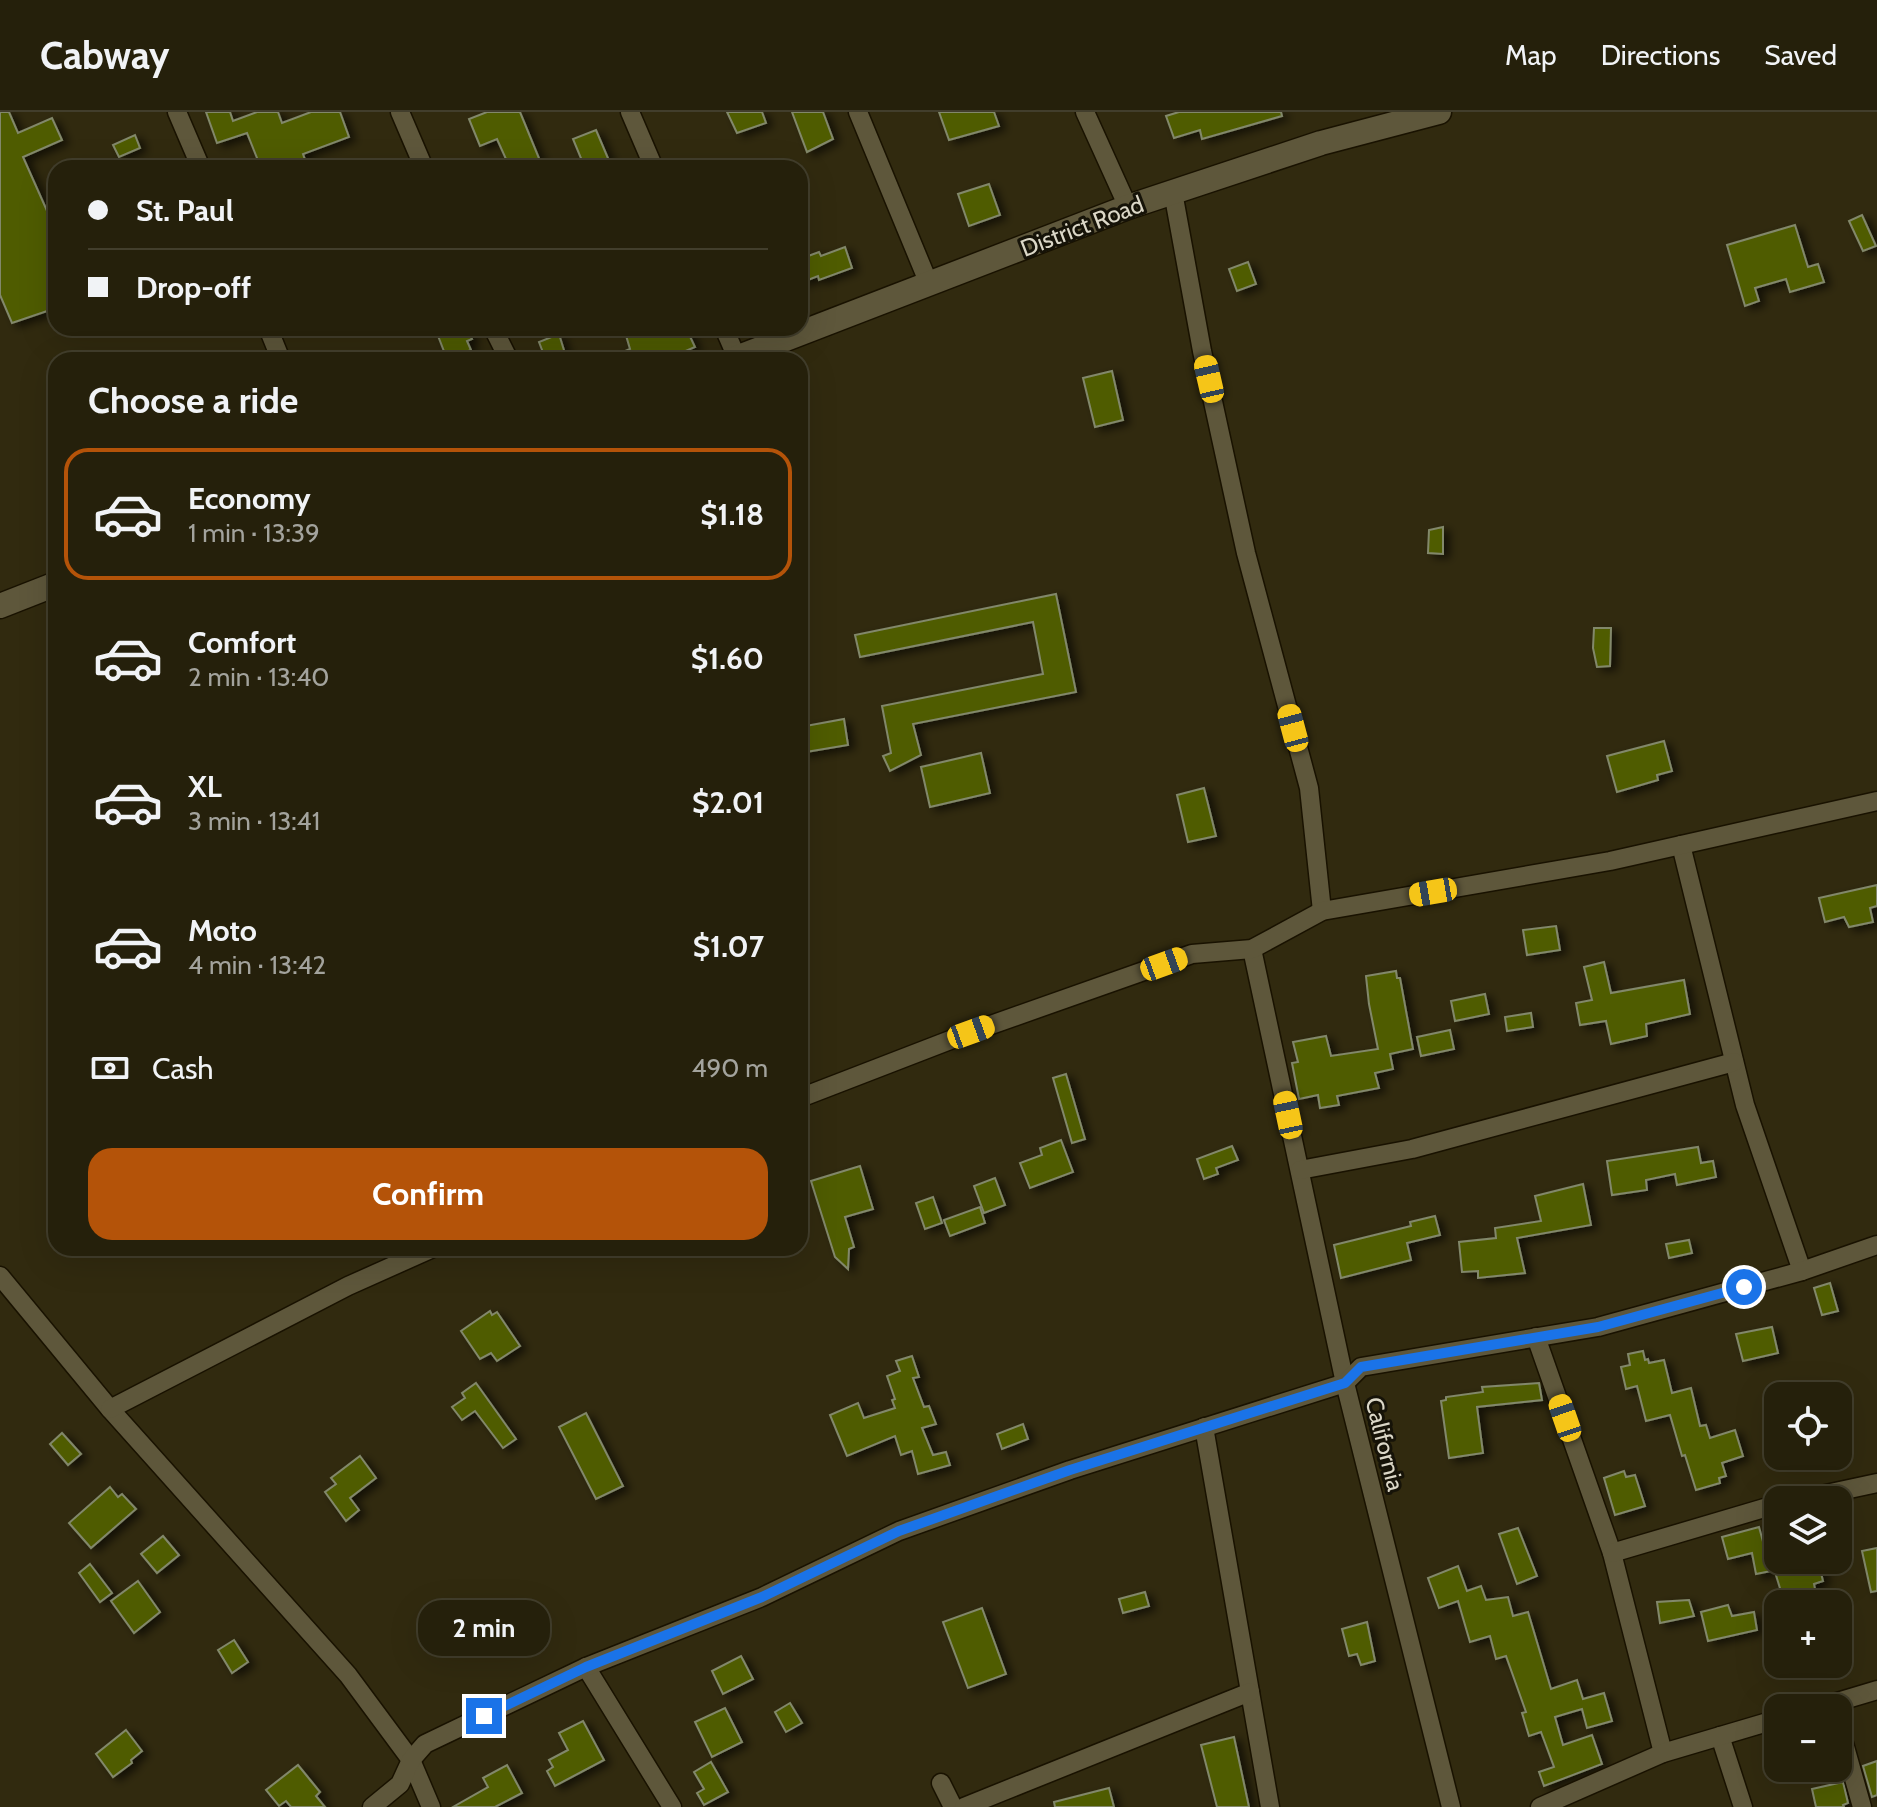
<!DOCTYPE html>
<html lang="en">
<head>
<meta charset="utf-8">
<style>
	:root { --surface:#25200b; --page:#312d19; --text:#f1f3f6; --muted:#a3a39d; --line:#423e2c; --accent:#b45309 }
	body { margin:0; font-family:Cabin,sans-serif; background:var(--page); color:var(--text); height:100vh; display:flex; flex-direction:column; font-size:30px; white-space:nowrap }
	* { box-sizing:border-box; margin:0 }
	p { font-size:26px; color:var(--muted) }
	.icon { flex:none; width:44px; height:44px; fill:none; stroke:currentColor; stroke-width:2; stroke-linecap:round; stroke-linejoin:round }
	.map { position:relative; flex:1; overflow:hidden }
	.details { position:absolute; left:48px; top:240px; width:760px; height:904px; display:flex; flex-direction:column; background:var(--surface); border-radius:24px; box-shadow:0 8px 32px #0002,0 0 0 2px var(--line) }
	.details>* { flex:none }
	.hud { position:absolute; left:48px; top:48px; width:760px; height:176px; border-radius:24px; box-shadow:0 8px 32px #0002,0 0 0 2px var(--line); display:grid; align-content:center; height:176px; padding:0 40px; background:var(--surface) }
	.controls { position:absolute; left:1764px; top:1270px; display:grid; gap:16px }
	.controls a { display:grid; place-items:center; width:88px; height:88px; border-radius:16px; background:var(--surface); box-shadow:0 8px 32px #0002,0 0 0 2px var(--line); font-size:40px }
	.end { position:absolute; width:36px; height:36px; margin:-18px; border:10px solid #1a73e8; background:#fff; box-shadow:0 0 0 4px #fff }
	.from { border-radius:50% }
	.bubble { position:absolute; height:56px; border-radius:24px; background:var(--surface); box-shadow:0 8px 32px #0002,0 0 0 2px var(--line); font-size:26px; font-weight:700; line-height:56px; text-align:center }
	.car { position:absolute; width:24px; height:48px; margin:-24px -12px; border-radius:10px; box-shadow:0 0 6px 2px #0007; background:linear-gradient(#f5c518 24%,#345 0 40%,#f5c518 0 76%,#345 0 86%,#f5c518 0) }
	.hud b { display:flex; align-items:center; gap:28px; height:76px; font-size:30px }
	.hud b+b { border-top:2px solid var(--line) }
	.hud i { width:20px; height:20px; background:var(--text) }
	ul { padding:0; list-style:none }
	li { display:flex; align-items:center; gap:24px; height:132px; margin:0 16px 12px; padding:0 24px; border:4px solid transparent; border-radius:24px }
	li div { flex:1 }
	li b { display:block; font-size:30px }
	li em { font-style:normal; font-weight:700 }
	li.current { border-color:var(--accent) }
	li>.icon { width:72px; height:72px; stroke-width:1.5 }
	h2 { padding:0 40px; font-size:36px; line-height:96px }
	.pay { display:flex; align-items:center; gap:20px; height:88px; padding:0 40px; font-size:30px }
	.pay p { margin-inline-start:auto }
	.action { display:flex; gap:16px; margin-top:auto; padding:16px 40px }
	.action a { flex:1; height:92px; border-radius:24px; background:var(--accent); color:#fff; font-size:32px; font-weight:700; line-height:92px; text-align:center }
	header { display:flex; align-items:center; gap:48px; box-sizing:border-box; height:112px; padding:0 40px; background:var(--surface); border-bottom:2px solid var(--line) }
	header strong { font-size:38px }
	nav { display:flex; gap:44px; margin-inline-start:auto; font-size:28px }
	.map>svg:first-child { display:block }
	.building { fill:#4f5b02; stroke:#82886b; stroke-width:2; filter:url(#shadow) }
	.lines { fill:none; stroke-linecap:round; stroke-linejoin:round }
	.street-casing { stroke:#191200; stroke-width:21 }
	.secondary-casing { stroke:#191200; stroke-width:27 }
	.street { stroke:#5e573b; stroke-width:18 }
	.secondary { stroke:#5e573b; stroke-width:24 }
	.route { stroke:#1a73e8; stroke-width:10 }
	.labels { text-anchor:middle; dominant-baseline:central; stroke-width:6; stroke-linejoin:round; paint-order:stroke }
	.street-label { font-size:24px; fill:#dbd7c7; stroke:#161308 }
</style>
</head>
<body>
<header>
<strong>Cabway</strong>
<nav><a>Map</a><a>Directions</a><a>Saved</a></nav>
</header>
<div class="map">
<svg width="1877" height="1695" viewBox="0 0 1877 1695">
	<defs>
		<filter id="shadow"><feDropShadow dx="6" dy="3.5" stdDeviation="4" flood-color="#0009"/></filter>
	</defs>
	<rect width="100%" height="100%" fill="#312a0f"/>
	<g class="building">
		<polygon points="0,0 9,0 18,21 52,6 62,28 23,45 56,119 56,196 12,211 0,183"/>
		<polygon points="206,0 230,0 233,9 257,0 278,0 282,11 311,0 340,0 349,25 303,42 308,56 261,56 247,21 217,31"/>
		<polygon points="487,0 520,0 543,56 510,56 497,27 480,34 469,7"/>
		<polygon points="727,0 762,0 766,11 737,21"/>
		<polygon points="792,0 823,0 833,27 807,40"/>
		<polygon points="939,0 994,0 999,14 949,28"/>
		<polygon points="1179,0 1281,0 1282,4 1202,27 1200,18 1174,26 1166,4"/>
		<polygon points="596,18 610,51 598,56 585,56 573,27"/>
		<polygon points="135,23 140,36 119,45 113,33"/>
		<polygon points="989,72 1000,103 969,114 958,82"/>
		<polygon points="1862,103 1876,134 1863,139 1849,109"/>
		<polygon points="1795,113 1808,155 1818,152 1824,170 1790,180 1786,167 1755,176 1759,189 1745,194 1727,133"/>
		<polygon points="845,135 852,156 819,168 818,164 800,171 800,147 819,140 821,144"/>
		<polygon points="1248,150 1256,172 1237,179 1229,157"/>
		<polygon points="435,216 467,216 472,227 467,229 471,238 447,247"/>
		<polygon points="636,216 686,216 695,235 665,248 604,248 630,237 625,220"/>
		<polygon points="559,222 567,248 546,248 539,230"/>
		<polygon points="1112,259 1123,308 1095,315 1083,266"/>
		<polygon points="1443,415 1443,442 1428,441 1429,418"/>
		<polygon points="1056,482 1076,580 913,612 921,643 890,659 883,644 891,641 882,594 1043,562 1033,510 860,545 855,523"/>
		<polygon points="1594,516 1611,516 1610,554 1597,555 1593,536"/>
		<polygon points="844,607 848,633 800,641 800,615"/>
		<polygon points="1664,629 1672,659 1657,663 1658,668 1617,680 1607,644"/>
		<polygon points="981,641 990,681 930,695 921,655"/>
		<polygon points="1204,676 1216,724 1188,730 1177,683"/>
		<polygon points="1877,773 1877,794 1870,796 1873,810 1849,815 1844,805 1825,810 1819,786"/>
		<polygon points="1556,814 1560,838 1527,843 1523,818"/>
		<polygon points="1604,850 1611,881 1684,868 1690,902 1646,912 1647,924 1611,932 1606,909 1580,913 1576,891 1592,888 1584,855"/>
		<polygon points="1396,859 1397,866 1400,866 1413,937 1390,942 1393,957 1375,961 1379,976 1337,984 1339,993 1320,996 1318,983 1299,987 1292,951 1298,950 1293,930 1326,924 1331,944 1378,937 1369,892 1366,864"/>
		<polygon points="1485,882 1489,902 1455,909 1451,889"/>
		<polygon points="1531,901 1533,915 1507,919 1505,905"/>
		<polygon points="1450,918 1454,937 1421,944 1417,925"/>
		<polygon points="1066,962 1085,1027 1072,1031 1053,966"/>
		<polygon points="1061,1028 1073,1060 1030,1076 1020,1051 1042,1043 1040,1036"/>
		<polygon points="1232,1034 1238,1048 1216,1056 1218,1062 1204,1067 1197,1047"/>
		<polygon points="1698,1035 1701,1051 1713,1049 1716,1065 1677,1073 1675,1062 1646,1068 1647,1078 1612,1083 1607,1049"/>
		<polygon points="860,1054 873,1097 845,1105 854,1135 849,1137 848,1157 835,1145 811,1069"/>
		<polygon points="995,1066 1005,1093 984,1101 974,1074"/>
		<polygon points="1583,1072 1591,1113 1517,1126 1525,1161 1478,1166 1478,1159 1462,1160 1459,1130 1496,1126 1495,1116 1541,1109 1535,1084"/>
		<polygon points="933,1085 942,1111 925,1117 916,1091"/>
		<polygon points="980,1095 985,1111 950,1124 944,1108"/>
		<polygon points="1435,1104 1440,1123 1407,1131 1411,1148 1341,1166 1334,1133 1411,1114 1410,1110"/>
		<polygon points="1689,1128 1692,1141 1669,1146 1666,1132"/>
		<polygon points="1830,1171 1838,1199 1822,1203 1814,1176"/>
		<polygon points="490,1199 492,1203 497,1200 520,1234 497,1249 491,1241 480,1247 461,1219"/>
		<polygon points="1772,1215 1778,1241 1743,1249 1736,1222"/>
		<polygon points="1643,1239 1645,1248 1648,1247 1649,1251 1664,1248 1672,1281 1691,1276 1700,1314 1706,1313 1710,1326 1735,1318 1743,1344 1722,1351 1726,1364 1719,1366 1720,1371 1696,1378 1685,1343 1682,1344 1670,1303 1646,1309 1637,1274 1626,1277 1621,1255 1630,1253 1628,1242"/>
		<polygon points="912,1244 919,1265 913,1266 924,1295 929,1294 936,1312 922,1316 933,1343 946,1340 950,1353 918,1362 912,1339 901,1343 895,1324 847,1344 830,1303 858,1291 864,1306 895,1296 892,1288 895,1287 887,1264 900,1259 896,1249"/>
		<polygon points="476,1271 516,1327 503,1336 475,1299 462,1308 452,1295 465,1286 462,1281"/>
		<polygon points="1539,1271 1542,1288 1477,1295 1483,1341 1449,1346 1441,1289 1446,1288 1446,1285 1483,1280 1482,1275"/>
		<polygon points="586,1301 623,1374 596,1387 559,1315"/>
		<polygon points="1023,1312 1028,1327 1002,1337 997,1322"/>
		<polygon points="62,1321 81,1342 68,1353 50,1332"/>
		<polygon points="360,1344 376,1366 350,1386 359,1398 346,1409 325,1380 336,1372 331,1366"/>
		<polygon points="1624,1359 1626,1365 1635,1363 1645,1394 1615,1403 1604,1366"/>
		<polygon points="110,1375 118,1385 122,1382 136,1397 91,1436 69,1411"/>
		<polygon points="1759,1415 1771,1459 1756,1462 1752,1441 1728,1447 1722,1425"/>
		<polygon points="1518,1416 1537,1464 1517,1472 1499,1422"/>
		<polygon points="163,1424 179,1443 157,1461 141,1442"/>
		<polygon points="1877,1436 1877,1479 1871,1480 1862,1439"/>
		<polygon points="1818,1449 1823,1469 1814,1472 1818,1492 1802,1492 1800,1482 1783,1486 1775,1460"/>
		<polygon points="90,1452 112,1481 100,1490 79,1461"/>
		<polygon points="1458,1454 1467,1479 1481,1474 1486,1488 1508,1485 1513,1504 1528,1500 1551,1577 1577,1568 1583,1587 1604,1581 1612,1609 1587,1616 1582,1597 1555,1605 1563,1633 1592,1623 1602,1652 1544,1674 1539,1660 1554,1655 1541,1620 1529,1624 1522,1601 1526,1600 1506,1544 1496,1547 1490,1524 1470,1530 1458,1489 1439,1496 1428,1466"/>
		<polygon points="138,1469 160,1500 134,1521 111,1489"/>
		<polygon points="1145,1480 1149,1494 1123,1501 1119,1487"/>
		<polygon points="1689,1488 1694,1504 1660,1511 1657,1490"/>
		<polygon points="1728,1493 1732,1504 1754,1500 1757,1518 1708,1529 1701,1500"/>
		<polygon points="982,1496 1006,1562 968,1576 943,1510"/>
		<polygon points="1367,1510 1375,1549 1361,1553 1357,1542 1349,1544 1342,1517"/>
		<polygon points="234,1528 248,1550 232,1561 218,1538"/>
		<polygon points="741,1544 753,1567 723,1582 712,1559"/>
		<polygon points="790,1591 802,1611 786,1620 775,1600"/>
		<polygon points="725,1596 742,1630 712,1645 695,1610"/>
		<polygon points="583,1609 604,1648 555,1674 547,1659 553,1655 549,1648 568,1638 559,1621"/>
		<polygon points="126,1618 142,1639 131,1648 132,1651 113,1665 96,1642"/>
		<polygon points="1234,1625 1249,1695 1217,1695 1201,1633"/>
		<polygon points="1877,1649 1877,1683 1872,1685 1863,1654"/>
		<polygon points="711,1650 728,1680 704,1693 697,1681 704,1677 694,1660"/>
		<polygon points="298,1653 320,1680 316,1684 325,1695 291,1695 286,1689 279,1694 266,1678"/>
		<polygon points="507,1653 522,1681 495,1695 453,1695 488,1675 483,1666"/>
		<polygon points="1843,1670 1848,1691 1843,1693 1844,1695 1816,1695 1812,1677"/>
		<polygon points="1109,1676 1114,1695 1055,1695 1054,1690"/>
	</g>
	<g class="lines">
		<g class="street-casing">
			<g id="street">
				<polyline points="177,0 201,56"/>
				<polyline points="400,0 424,56"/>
				<polyline points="630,0 654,56"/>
				<polyline points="858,0 929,172"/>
				<polyline points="1085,0 1128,95"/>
				<polyline points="1173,80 1202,239 1246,441 1309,676 1322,799"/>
				<polyline points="268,216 281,248"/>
				<polyline points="493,216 509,248"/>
				<polyline points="724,216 737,246"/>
				<polyline points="1681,733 1745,993 1802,1159"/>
				<polyline points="1252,837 1345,1271 1451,1695"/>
				<polyline points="800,986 971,920 1192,842 1252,837 1322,799 1610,749 1877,689"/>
				<polyline points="1300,1058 1412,1037 1734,950"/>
				<polyline points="0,1164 110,1297 348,1563 411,1648 431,1695"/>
				<polyline points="1536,1225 1612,1441 1663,1641"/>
				<polyline points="110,1297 348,1174 433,1136"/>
				<polyline points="1204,1315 1270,1695"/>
				<polyline points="1798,1388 1877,1371"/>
				<polyline points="1612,1441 1778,1392"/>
				<polyline points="586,1555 672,1695"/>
				<polyline points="1817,1596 1877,1578"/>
				<polyline points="1838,1610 1862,1695"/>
				<polyline points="1720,1624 1743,1695"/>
				<polyline points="941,1671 953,1695"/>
				<polyline points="372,1695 400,1672 411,1648 425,1632 586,1555 762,1485 899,1419 1070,1358 1345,1271 1361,1255 1598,1215 1802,1159 1877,1133"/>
				<polyline points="964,1695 1250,1580"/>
				<polyline points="1540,1695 1663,1641 1778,1607"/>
			</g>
		</g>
		<g class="secondary-casing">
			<g id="secondary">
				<polyline points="731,248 1128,95 1321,31 1439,0"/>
				<polyline points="0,494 56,472"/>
			</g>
		</g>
		<use href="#street" class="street"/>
		<use href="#secondary" class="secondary"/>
	</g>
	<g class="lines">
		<polyline class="route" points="484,1604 586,1555 762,1485 899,1419 1070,1358 1345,1271 1361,1255 1598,1215 1744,1175"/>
	</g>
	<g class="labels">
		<g class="street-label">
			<text transform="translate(1082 114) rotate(-21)">District Road</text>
			<text transform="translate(1385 1332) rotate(76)">California</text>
		</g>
	</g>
</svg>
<div class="controls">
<a><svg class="icon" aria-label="locate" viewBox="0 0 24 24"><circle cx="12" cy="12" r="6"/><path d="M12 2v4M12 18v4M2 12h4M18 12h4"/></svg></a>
<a><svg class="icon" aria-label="layers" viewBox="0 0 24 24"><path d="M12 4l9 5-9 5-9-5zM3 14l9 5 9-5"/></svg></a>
<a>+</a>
<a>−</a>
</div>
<i class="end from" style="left:1744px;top:1175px"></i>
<i class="end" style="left:484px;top:1604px"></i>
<div class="bubble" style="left:418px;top:1488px;width:132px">2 min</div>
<i class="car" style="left:1209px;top:267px;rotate:347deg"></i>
<i class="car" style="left:1293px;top:616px;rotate:345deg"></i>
<i class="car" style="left:1433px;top:780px;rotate:260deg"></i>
<i class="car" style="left:1164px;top:852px;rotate:70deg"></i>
<i class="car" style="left:971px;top:920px;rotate:70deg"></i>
<i class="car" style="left:1288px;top:1003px;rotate:348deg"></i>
<i class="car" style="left:1565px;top:1306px;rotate:341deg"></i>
<div class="hud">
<b><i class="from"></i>St. Paul</b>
<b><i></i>Drop-off</b>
</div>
<section class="details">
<h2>Choose a ride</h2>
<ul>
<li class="current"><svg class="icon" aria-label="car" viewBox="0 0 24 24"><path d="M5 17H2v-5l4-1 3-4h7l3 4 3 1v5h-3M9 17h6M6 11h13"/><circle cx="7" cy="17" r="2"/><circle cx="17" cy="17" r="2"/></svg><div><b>Economy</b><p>1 min · 13:39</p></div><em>$1.18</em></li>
<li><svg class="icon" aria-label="car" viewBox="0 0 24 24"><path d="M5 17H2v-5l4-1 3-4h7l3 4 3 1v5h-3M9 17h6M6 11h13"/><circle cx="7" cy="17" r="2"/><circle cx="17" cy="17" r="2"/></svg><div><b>Comfort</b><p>2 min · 13:40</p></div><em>$1.60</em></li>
<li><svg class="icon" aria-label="car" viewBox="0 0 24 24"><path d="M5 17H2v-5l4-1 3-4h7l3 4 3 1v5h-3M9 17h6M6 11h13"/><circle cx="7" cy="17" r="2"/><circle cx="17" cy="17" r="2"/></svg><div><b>XL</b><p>3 min · 13:41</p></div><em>$2.01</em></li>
<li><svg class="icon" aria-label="car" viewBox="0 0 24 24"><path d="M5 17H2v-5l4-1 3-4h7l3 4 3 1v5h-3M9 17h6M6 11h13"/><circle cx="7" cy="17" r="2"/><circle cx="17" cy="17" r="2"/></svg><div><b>Moto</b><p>4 min · 13:42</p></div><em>$1.07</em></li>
</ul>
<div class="pay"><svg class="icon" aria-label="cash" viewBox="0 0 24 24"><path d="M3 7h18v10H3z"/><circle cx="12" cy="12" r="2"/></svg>Cash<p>490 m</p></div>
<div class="action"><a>Confirm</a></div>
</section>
</div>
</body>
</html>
